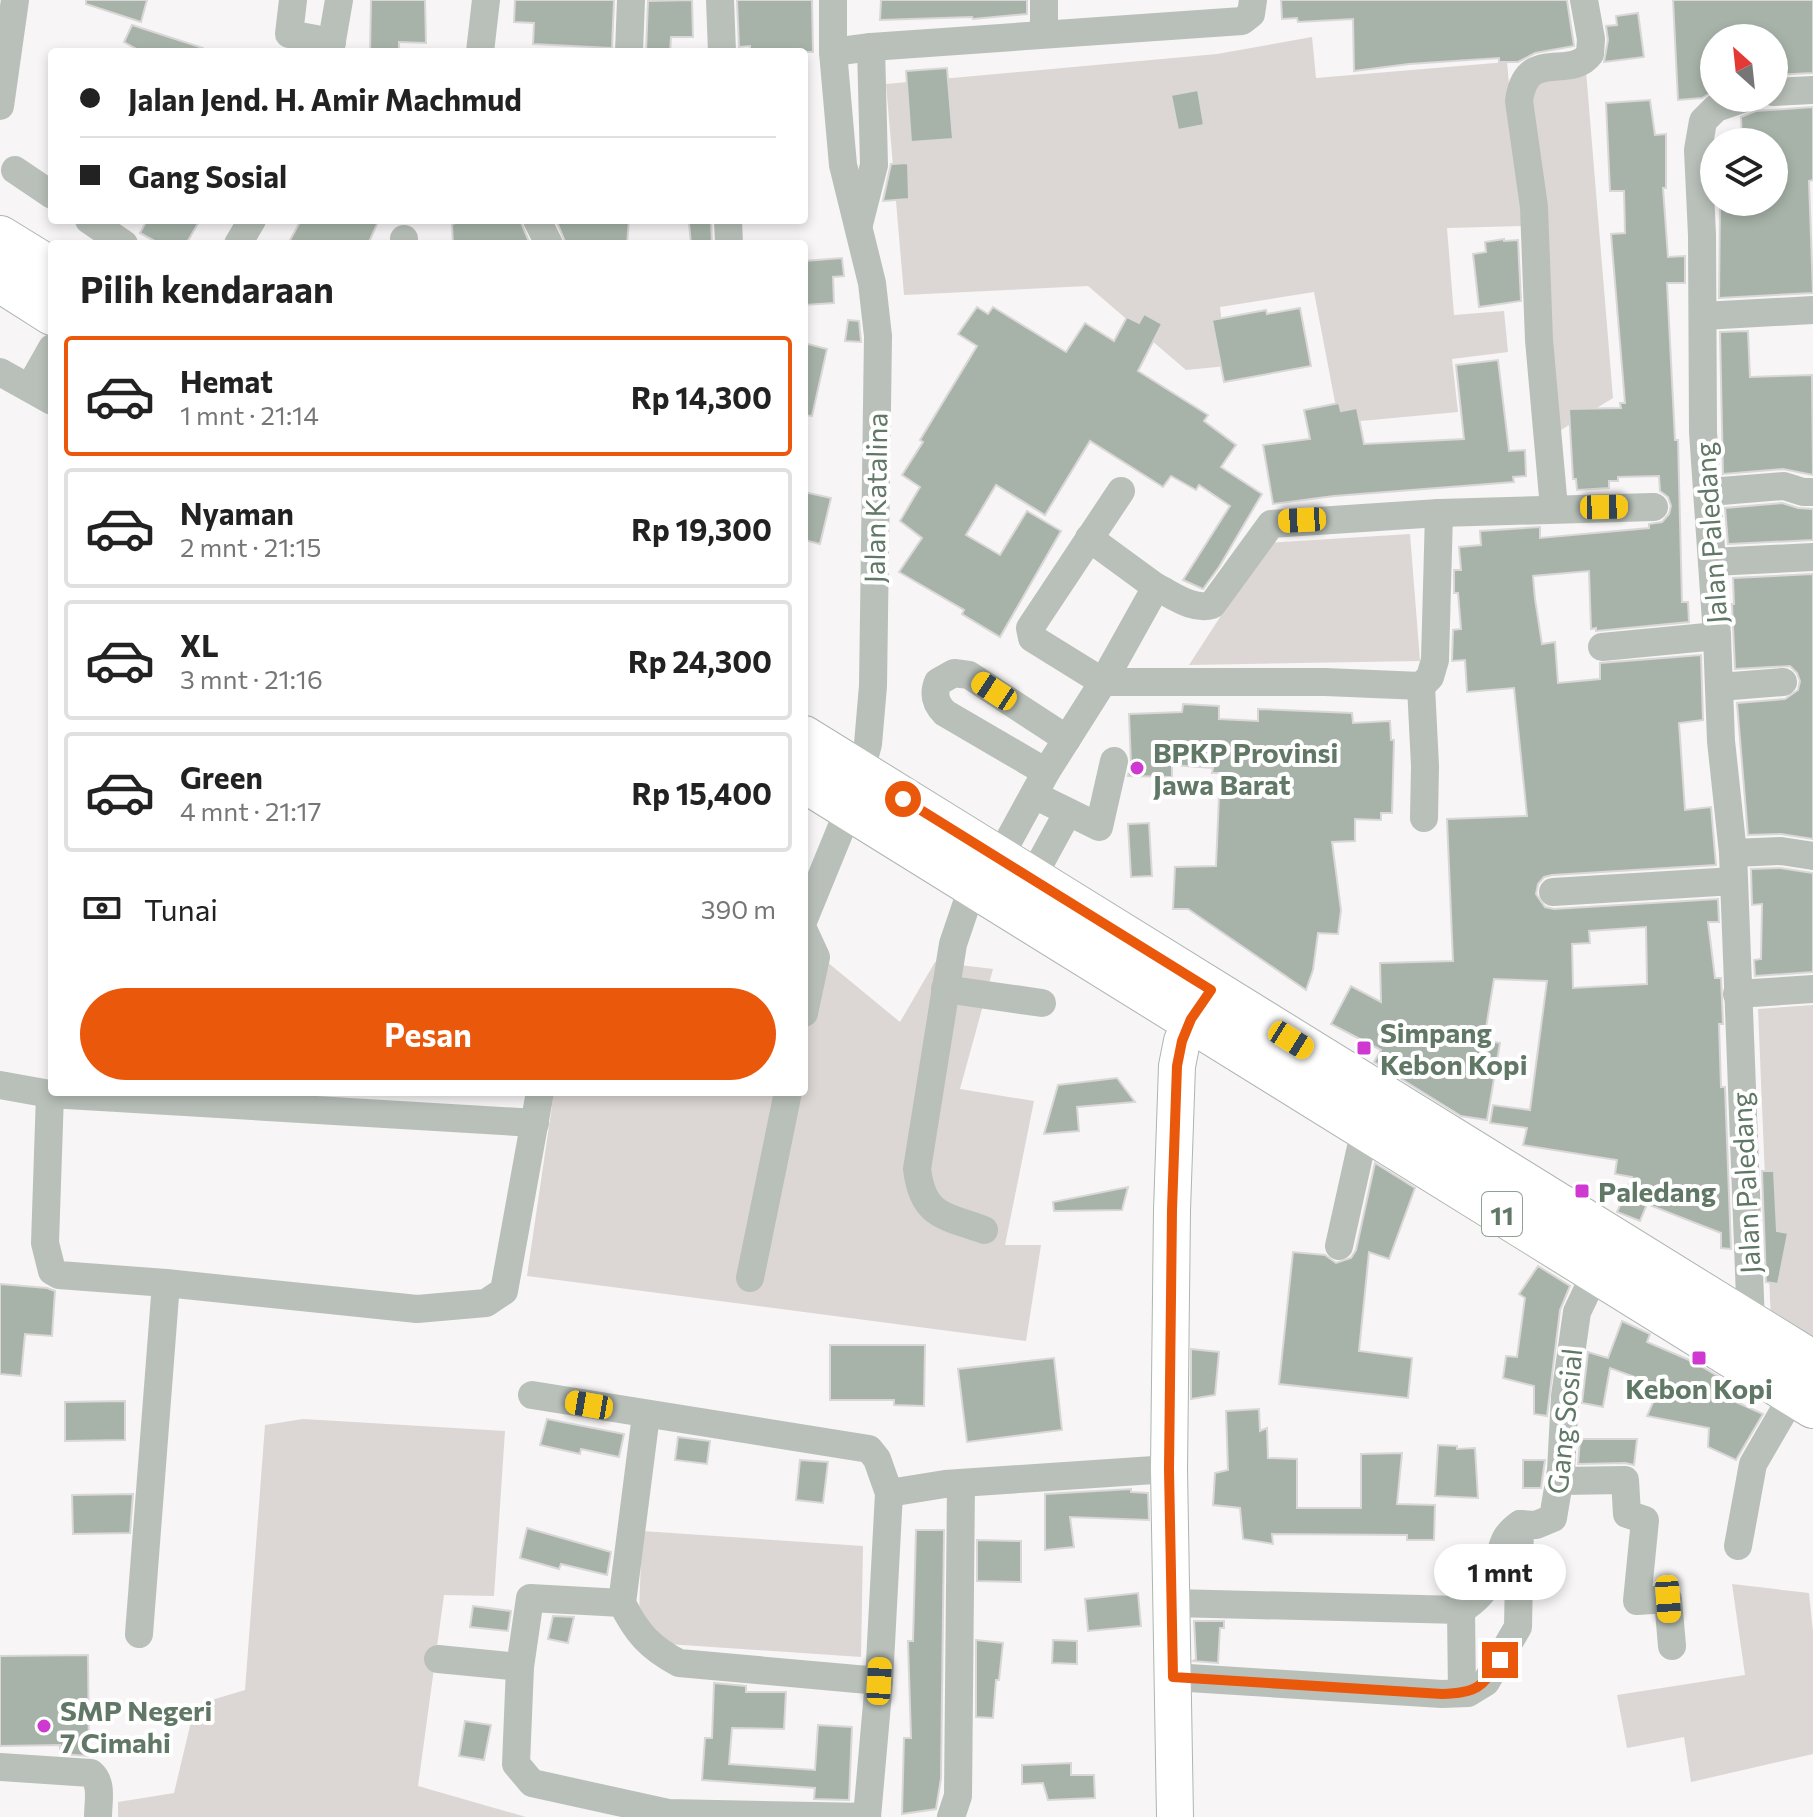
<!DOCTYPE html>
<html lang="id">
<head>
<meta charset="utf-8">
<style>
	:root { --surface:#fff; --page:#f2f2f2; --text:#222; --muted:#767676; --line:#e0e0e0; --accent:#ea580c }
	body { margin:0; font-family:Commissioner,sans-serif; background:var(--page); color:var(--text); height:100vh; display:flex; flex-direction:column; font-size:30px; white-space:nowrap }
	* { box-sizing:border-box; margin:0 }
	p { font-size:26px; color:var(--muted) }
	.icon { flex:none; width:44px; height:44px; fill:none; stroke:currentColor; stroke-width:2; stroke-linecap:round; stroke-linejoin:round }
	.map { position:relative; flex:1; overflow:hidden }
	.details { position:absolute; left:48px; top:240px; width:760px; height:856px; display:flex; flex-direction:column; background:var(--surface); border-radius:8px; box-shadow:0 4px 12px #0003 }
	.details>* { flex:none }
	.top-card { position:absolute; left:48px; top:48px; width:760px; height:176px; border-radius:8px; box-shadow:0 4px 12px #0003; display:grid; align-content:center; height:176px; padding:0 32px; background:var(--surface) }
	.needle { width:52px; rotate:333deg }
	.buttons { position:absolute; left:1700px; top:24px; display:grid; gap:16px }
	.buttons a { display:grid; place-items:center; width:88px; height:88px; border-radius:50%; background:var(--surface); box-shadow:0 4px 12px #0003; font-size:40px }
	.end { position:absolute; width:36px; height:36px; margin:-18px; border:10px solid #ea580c; background:#fff; box-shadow:0 0 0 4px #fff }
	.from { border-radius:50% }
	.bubble { position:absolute; height:56px; border-radius:28px; background:var(--surface); box-shadow:0 4px 12px #0003; font-size:26px; font-weight:700; line-height:56px; text-align:center }
	.car { position:absolute; width:24px; height:48px; margin:-24px -12px; border-radius:10px; box-shadow:0 0 6px 2px #0007; background:linear-gradient(#f5c518 24%,#345 0 40%,#f5c518 0 76%,#345 0 86%,#f5c518 0) }
	.top-card b { display:flex; align-items:center; gap:28px; height:76px; font-size:30px }
	.top-card b+b { border-top:2px solid var(--line) }
	.top-card i { width:20px; height:20px; background:var(--text) }
	ul { padding:0; list-style:none }
	li { display:flex; align-items:center; gap:24px; height:120px; margin:0 16px 12px; padding:0 16px; border:4px solid var(--line); border-radius:8px }
	li div { flex:1 }
	li b { display:block; font-size:30px }
	li em { font-style:normal; font-weight:700 }
	li.selected { border-color:var(--accent) }
	li>.icon { width:72px; height:72px; stroke-width:1.5 }
	h2 { padding:0 32px; font-size:36px; line-height:96px }
	.pay { display:flex; align-items:center; gap:20px; height:88px; padding:0 32px; font-size:30px }
	.pay p { margin-inline-start:auto }
	.action { display:flex; gap:16px; margin-top:auto; padding:16px 32px }
	.action a { flex:1; height:92px; border-radius:48px; background:var(--accent); color:#fff; font-size:32px; font-weight:700; line-height:92px; text-align:center }
	.map>svg:first-child { display:block }
	.green { fill:#dcd7d4 }
	.building { fill:#a7b3a8; stroke:#d9d7d7; stroke-width:2; fill-rule:evenodd }
	.lines { fill:none; stroke-linecap:round; stroke-linejoin:round }
	.major-casing { stroke:#acb6ae; stroke-width:38 }
	.highway-casing { stroke:#acb5ae; stroke-width:44 }
	.minor { stroke:#b8c0b9; stroke-width:28 }
	.major { stroke:#fff; stroke-width:36 }
	.highway { stroke:#fff; stroke-width:42 }
	.route { stroke:#ea580c; stroke-width:10 }
	.poi-dot { fill:#cf39d2; stroke:#fff; stroke-width:3 }
	.labels { text-anchor:middle; dominant-baseline:central; stroke-width:8; stroke-linejoin:round; paint-order:stroke }
	.shield { fill:#fff; stroke:#90a093; stroke-width:2 }
	.shield-label { font-size:26px; font-weight:bold; fill:#607865 }
	.street-label { font-size:28px; fill:#607865; stroke:#fff }
	.poi-label { font-size:28px; font-weight:bold; fill:#607865; stroke:#fff; text-anchor:start }
</style>
</head>
<body>
<div class="map">
<svg width="1813" height="1817" viewBox="0 0 1813 1817">
	<rect width="100%" height="100%" fill="#f7f5f5"/>
	<g class="green">
		<polygon points="1312,37 1316,78 1507,62 1522,226 1447,228 1454,315 1504,311 1508,352 1452,359 1458,412 1339,423 1314,292 1220,307 1227,366 1186,370 1088,286 904,295 886,84 1217,54"/>
		<polygon points="1586,71 1613,398 1553,435 1525,78"/>
		<polygon points="1410,534 1420,661 1189,665 1268,543"/>
		<polygon points="804,943 900,1022 935,962 993,969 960,1089 1034,1101 1005,1245 1041,1245 1026,1341 527,1276 554,1092 804,1092"/>
		<polygon points="1813,1005 1813,1346 1771,1322 1758,1009"/>
		<polygon points="303,1419 505,1431 494,1596 444,1595 418,1786 526,1817 118,1817 118,1802 174,1793 195,1705 245,1690 265,1425"/>
		<polygon points="642,1531 863,1546 861,1657 638,1642"/>
		<polygon points="1732,1584 1809,1593 1813,1632 1813,1754 1691,1782 1684,1737 1627,1748 1617,1695 1745,1675"/>
	</g>
	<g class="building">
		<polygon points="86,0 147,0 141,22 86,4"/>
		<polygon points="371,0 425,0 426,43 399,42 399,52 370,52"/>
		<polygon points="515,0 614,0 612,48 533,44 534,23 514,22"/>
		<polygon points="692,0 693,37 671,37 670,52 646,52 648,1"/>
		<polygon points="737,0 812,0 813,52 750,52 750,46 739,47"/>
		<polygon points="881,0 1027,0 1027,14 973,19 972,17 880,20"/>
		<polygon points="1281,0 1567,0 1574,46 1535,53 1518,62 1499,62 1499,58 1409,64 1354,71 1353,19 1298,22 1297,18 1282,19"/>
		<polygon points="1673,0 1813,0 1813,73 1774,75 1774,38 1714,38 1714,91 1702,98 1678,100"/>
		<polygon points="1638,13 1644,57 1604,62 1608,40 1606,26 1617,25 1616,16"/>
		<polygon points="132,25 203,48 203,52 142,52 124,42"/>
		<polygon points="947,68 953,139 911,142 906,71"/>
		<polygon points="1198,90 1204,125 1178,130 1171,95"/>
		<path d="M1650 100 1655 135 1666 134V188H1663L1668 257 1685 256V283H1667L1675 440H1678L1682 602H1688L1689 622 1596 631V628L1591 629 1589 571 1533 576 1535 599 1542 644 1555 642 1558 683 1600 679V663L1701 655 1703 720 1679 723 1685 810 1711 807 1716 865 1552 875 1544 877 1538 884 1536 894 1545 907 1554 909 1718 899 1719 922H1708L1715 978H1721L1723 1024H1719L1721 1087H1725L1731 1249 1721 1248V1233L1647 1204 1640 1221 1617 1212 1632 1177 1615 1174 1617 1160 1523 1145 1527 1128 1490 1123 1493 1105 1530 1110 1547 981 1494 979 1484 1040 1500 1043 1487 1120 1461 1116 1374 1062 1381 1050 1331 1024 1351 986 1381 1002 1380 963 1453 961 1447 819 1527 816 1514 688 1467 692 1465 660 1452 661 1453 630 1461 629 1458 593H1454V570H1461L1459 547 1481 545 1480 531 1540 527V538L1649 528V524L1662 522 1669 514 1671 506 1668 497 1660 491 1659 476 1618 477V481H1609V488L1577 490 1576 479H1573L1569 409 1621 408 1620 403H1625L1611 234 1625 233 1624 191H1610L1606 103ZM1646 927 1647 984 1573 988 1572 944 1590 943 1589 931Z"/>
		<polygon points="1813,107 1813,180 1809,181 1813,293 1719,298 1720,205 1774,202 1774,142 1742,142 1741,117 1756,111"/>
		<polygon points="908,163 909,199 883,201 891,164"/>
		<polygon points="147,220 200,220 186,244 160,244 140,233"/>
		<polygon points="301,220 379,220 368,244 288,244"/>
		<polygon points="456,220 520,220 530,244 453,244 452,224 456,223"/>
		<polygon points="556,220 629,220 627,244 566,244"/>
		<polygon points="697,220 711,220 712,244 691,244 689,223"/>
		<polygon points="1504,239 1504,241 1518,240 1521,301 1479,307 1473,254 1486,252 1485,242"/>
		<polygon points="842,258 844,276 833,277 834,303 804,305 804,261"/>
		<polygon points="977,307 988,314 993,307 1066,352 1085,323 1114,341 1127,317 1139,323 1144,314 1162,324 1138,371 1208,415 1204,421 1236,445 1221,467 1262,494 1219,567 1203,589 1183,580 1230,506 1199,485 1196,490 1171,476 1163,487 1090,441 1045,515 996,485 966,535 1000,555 1027,511 1061,531 1000,637 962,614 964,610 899,572 922,538 900,521 920,487 902,475 923,442 920,440 977,346 958,334"/>
		<polygon points="1300,308 1311,366 1224,382 1212,320 1266,310 1267,314"/>
		<polygon points="848,320 859,321 861,342 845,341"/>
		<polygon points="1748,331 1750,377 1812,375 1813,475 1783,469 1723,474 1720,332"/>
		<polygon points="804,343 827,349 812,416 804,415"/>
		<polygon points="1498,360 1509,451 1525,450 1526,476 1513,477 1514,482 1334,496 1273,504 1263,445 1310,439 1304,410 1339,403 1341,411 1357,408 1364,444 1464,439 1456,365"/>
		<polygon points="804,492 831,498 820,544 804,540"/>
		<polygon points="1782,503 1798,508 1813,509 1813,540 1728,544 1725,508"/>
		<polygon points="1813,574 1813,839 1781,834 1748,835 1737,703 1785,699 1798,690 1800,681 1797,673 1790,666 1735,669 1732,604 1734,604 1733,578"/>
		<polygon points="1183,704 1219,706 1219,719 1258,721 1258,709 1352,713 1353,723 1390,721 1391,740 1394,740 1392,813 1381,813 1381,820 1355,819 1355,841 1332,842 1341,910 1338,934 1318,933 1313,970 1306,990 1188,909 1173,909 1175,867 1216,866 1220,773 1212,773 1213,768 1172,765 1172,777 1128,776 1131,764 1129,714 1182,712"/>
		<polygon points="1149,823 1152,876 1131,877 1128,824"/>
		<polygon points="1780,868 1813,873 1813,972 1755,976 1754,960 1761,959 1762,904 1752,905 1751,869"/>
		<polygon points="1117,1078 1135,1102 1077,1107 1079,1131 1044,1134 1058,1085"/>
		<polygon points="1375,1163 1415,1188 1389,1259 1369,1252 1359,1351 1412,1358 1408,1398 1279,1384 1293,1252 1325,1255 1336,1263 1351,1258 1356,1250"/>
		<polygon points="1762,1171 1774,1171 1777,1231 1788,1233 1778,1284 1766,1282"/>
		<polygon points="1128,1187 1122,1210 1054,1211 1053,1202"/>
		<polygon points="1538,1266 1570,1286 1560,1310 1547,1416 1534,1414 1534,1386 1503,1378 1506,1356 1517,1357 1525,1298 1519,1294"/>
		<polygon points="0,1284 47,1288 55,1291 52,1336 25,1334 21,1376 0,1374"/>
		<polygon points="1622,1321 1650,1334 1647,1342 1696,1363 1724,1380 1718,1394 1763,1414 1736,1460 1708,1447 1709,1428 1647,1416 1660,1386 1610,1368 1603,1407 1582,1403 1588,1352 1608,1358"/>
		<polygon points="830,1345 925,1345 924,1406 894,1405 894,1400 830,1400"/>
		<polygon points="1191,1349 1219,1352 1215,1395 1191,1399"/>
		<polygon points="1054,1358 1062,1430 967,1442 958,1369"/>
		<polygon points="125,1401 125,1440 65,1441 65,1402"/>
		<polygon points="1259,1409 1260,1431 1267,1428 1268,1458 1297,1459 1297,1508 1361,1508 1361,1454 1402,1453 1397,1504 1435,1505 1434,1540 1407,1540 1407,1535 1272,1534 1273,1544 1243,1539 1240,1508 1213,1505 1215,1473 1228,1470 1226,1411"/>
		<polygon points="547,1419 624,1434 619,1457 581,1449 580,1454 540,1445"/>
		<polygon points="678,1437 710,1441 707,1464 675,1460"/>
		<polygon points="1580,1439 1637,1439 1634,1465 1625,1463 1578,1464"/>
		<polygon points="1438,1445 1457,1446 1457,1449 1475,1448 1478,1498 1435,1496"/>
		<polygon points="800,1460 828,1462 823,1503 796,1500"/>
		<polygon points="1523,1460 1545,1460 1541,1488 1523,1488"/>
		<polygon points="1131,1489 1131,1492 1148,1493 1149,1520 1070,1517 1074,1547 1045,1550 1045,1494"/>
		<polygon points="133,1494 130,1533 73,1534 72,1495"/>
		<polygon points="527,1528 611,1552 607,1575 561,1564 559,1569 520,1558"/>
		<polygon points="916,1530 944,1530 941,1778 936,1809 902,1814 904,1738 911,1738 908,1641 913,1641"/>
		<polygon points="977,1540 1021,1541 1021,1582 977,1581"/>
		<polygon points="1138,1593 1141,1626 1088,1631 1085,1599"/>
		<polygon points="473,1606 511,1611 508,1631 470,1627"/>
		<polygon points="553,1616 574,1617 568,1643 548,1639"/>
		<polygon points="1194,1621 1224,1621 1224,1628 1220,1628 1218,1663 1193,1661 1196,1659"/>
		<polygon points="976,1640 1003,1643 999,1680 996,1680 993,1718 976,1717"/>
		<polygon points="1053,1640 1077,1641 1077,1664 1052,1663"/>
		<polygon points="88,1655 89,1756 60,1754 60,1745 0,1746 0,1656"/>
		<polygon points="714,1683 746,1686 746,1692 786,1692 784,1729 732,1728 729,1764 815,1770 818,1725 852,1727 849,1800 814,1799 815,1788 702,1780 705,1738 712,1738"/>
		<polygon points="465,1721 491,1725 484,1760 459,1756"/>
		<polygon points="1071,1763 1071,1775 1094,1775 1095,1798 1048,1800 1043,1783 1022,1784 1022,1765"/>
	</g>
	<g class="lines">
		<g class="major-casing">
			<polyline id="major" points="1175,1817 1169,1469 1172,1210 1177,1066 1182,1041 1191,1019 1206,998"/>
		</g>
		<g class="highway-casing">
			<g id="highway">
				<polyline points="0,237 52,269"/>
				<polyline points="0,281 52,314"/>
				<polyline points="804,737 1813,1362"/>
				<polyline points="804,781 1813,1407"/>
			</g>
		</g>
		<g class="minor">
			<polyline points="293,0 289,34 332,42"/>
			<polyline points="720,0 722,52"/>
			<polyline points="833,0 833,52 843,165 872,283 878,336 873,686 868,744 865,755 855,769"/>
			<polyline points="1044,0 1044,34"/>
			<polyline points="330,52 339,0"/>
			<polyline points="480,52 486,0"/>
			<polyline points="629,52 631,0"/>
			<polyline points="833,52 871,47 1242,21 1251,14 1253,0"/>
			<polyline points="1774,92 1813,90"/>
			<polyline points="1745,98 1716,108 1703,121 1698,150 1702,235 1703,432 1717,636 1721,741 1733,853 1751,1324"/>
			<polyline points="0,106 15,0"/>
			<polyline points="15,170 52,195"/>
			<polyline points="89,220 124,244"/>
			<polyline points="537,220 549,244"/>
			<polyline points="728,220 729,244"/>
			<polyline points="859,224 874,165 871,47"/>
			<polyline points="404,239 404,244"/>
			<polyline points="238,244 252,220"/>
			<polyline points="1703,316 1813,310"/>
			<polyline points="0,372 52,401"/>
			<polyline points="30,387 52,348"/>
			<polyline points="1121,491 1030,628 1032,638 1103,682 1325,682 1421,686 1430,677 1435,660 1439,513"/>
			<polyline points="1709,492 1784,486 1803,492 1813,492"/>
			<path d="M1554 508 1539 340 1534 207 1519 101C1526 46 1570 81 1590 54L1591 39 1584 0"/>
			<polyline points="1089,538 1156,587"/>
			<polyline points="1712,562 1813,557"/>
			<polyline points="1602,647 1717,636"/>
			<polyline points="1421,686 1425,766 1424,818"/>
			<polyline points="1719,687 1783,682"/>
			<path d="M1046 772 945 713C935 703 933 694 938 682L954 673 969 675 1067 739"/>
			<polyline points="1034,795 1099,827 1114,761"/>
			<polyline points="1733,853 1781,851 1813,856"/>
			<path d="M999 858 1046 772 1103 682 1156 587C1173 595 1193 611 1212 605L1271 524 1439 513 1654 507"/>
			<polyline points="1032,878 1068,812"/>
			<path d="M973 885 953 944 917 1169C923 1217 944 1215 984 1230"/>
			<polyline points="1553,892 1734,881"/>
			<polyline points="804,919 849,809"/>
			<polyline points="804,931 816,957 804,1013"/>
			<polyline points="945,989 1042,1003"/>
			<polyline points="1737,994 1813,989"/>
			<polyline points="0,1085 50,1094 535,1123"/>
			<polyline points="50,1094 45,1243 52,1271 59,1275 166,1283 417,1309 486,1303 504,1291 540,1092"/>
			<polyline points="1339,1246 1365,1129"/>
			<polyline points="750,1278 788,1092"/>
			<path d="M532 1395 869 1449 877 1459 889 1493 879 1681 679 1663C650 1648 636 1632 622 1603L646 1415"/>
			<polyline points="1560,1481 1625,1480 1627,1514 1645,1520 1637,1601 1668,1599 1672,1646"/>
			<polyline points="889,1493 945,1484 1169,1469"/>
			<polyline points="1738,1546 1753,1464 1793,1395"/>
			<polyline points="622,1603 530,1598 520,1667 516,1764 532,1783 668,1813 867,1817 879,1681"/>
			<polyline points="1173,1603 1461,1610 1462,1693"/>
			<path d="M1461 1610C1476 1601 1487 1589 1494 1573 1504 1552 1498 1539 1520 1524"/>
			<polyline points="139,1634 166,1283"/>
			<polyline points="438,1659 520,1667"/>
			<polyline points="1173,1677 1442,1694 1468,1693 1486,1682 1518,1627 1520,1524 1536,1525 1553,1518 1561,1470 1565,1396 1577,1312 1596,1272"/>
			<path d="M0 1767 91 1773C103 1783 98 1802 98 1817"/>
			<polyline points="951,1817 958,1796 961,1483"/>
		</g>
		<use href="#major" class="major"/>
		<use href="#highway" class="highway"/>
	</g>
	<g class="lines">
		<path class="route" d="M903 799 1211 990 1191 1019 1182 1041 1177 1066 1172 1210 1169 1469 1173 1677 1442 1694C1476 1693 1482 1688 1500 1660"/>
	</g>
	<g class="poi-dot">
		<circle cx="1137" cy="768" r="8"/>
		<rect x="1356" y="1040" width="16" height="16" rx="4"/>
		<rect x="1574" y="1183" width="16" height="16" rx="4"/>
		<rect x="1691" y="1350" width="16" height="16" rx="4"/>
		<circle cx="44" cy="1726" r="8"/>
	</g>
	<g class="labels">
		<rect class="shield" x="1482" y="1192" width="40" height="44" rx="6"/>
		<g class="shield-label">
			<text x="1502" y="1214">11</text>
		</g>
		<g class="street-label">
			<text transform="translate(875 498) rotate(-89)">Jalan Katalina</text>
			<text transform="translate(1710 533) rotate(-94)">Jalan Paledang</text>
			<text transform="translate(1745 1183) rotate(-93)">Jalan Paledang</text>
			<text transform="translate(1564 1421) rotate(-84)">Gang Sosial</text>
		</g>
		<g class="poi-label">
			<text x="1153" y="752">BPKP Provinsi<tspan x="1153" dy="32">Jawa Barat</tspan></text>
			<text x="1380" y="1032">Simpang<tspan x="1380" dy="32">Kebon Kopi</tspan></text>
			<text x="1598" y="1191">Paledang</text>
			<text x="1699" y="1388" text-anchor="middle">Kebon Kopi</text>
			<text x="60" y="1710">SMP Negeri<tspan x="60" dy="32">7 Cimahi</tspan></text>
		</g>
	</g>
</svg>
<div class="buttons">
<a><svg class="needle" viewBox="-14 -14 28 28"><path d="M0-13l5 13h-10z" fill="#e53935"/><path d="M0 13l5-13h-10z" fill="#767676"/></svg></a>
<a><svg class="icon" aria-label="layers" viewBox="0 0 24 24"><path d="M12 4l9 5-9 5-9-5zM3 14l9 5 9-5"/></svg></a>
</div>
<i class="end from" style="left:903px;top:799px"></i>
<i class="end" style="left:1500px;top:1660px"></i>
<div class="bubble" style="left:1434px;top:1544px;width:132px">1 mnt</div>
<i class="car" style="left:1604px;top:507px;rotate:89deg"></i>
<i class="car" style="left:1302px;top:520px;rotate:267deg"></i>
<i class="car" style="left:994px;top:691px;rotate:303deg"></i>
<i class="car" style="left:1291px;top:1040px;rotate:122deg"></i>
<i class="car" style="left:589px;top:1405px;rotate:280deg"></i>
<i class="car" style="left:1668px;top:1599px;rotate:176deg"></i>
<i class="car" style="left:879px;top:1681px;rotate:3deg"></i>
<div class="top-card">
<b><i class="from"></i>Jalan Jend. H. Amir Machmud</b>
<b><i></i>Gang Sosial</b>
</div>
<section class="details">
<h2>Pilih kendaraan</h2>
<ul>
<li class="selected"><svg class="icon" aria-label="car" viewBox="0 0 24 24"><path d="M5 17H2v-5l4-1 3-4h7l3 4 3 1v5h-3M9 17h6M6 11h13"/><circle cx="7" cy="17" r="2"/><circle cx="17" cy="17" r="2"/></svg><div><b>Hemat</b><p>1 mnt · 21:14</p></div><em>Rp 14,300</em></li>
<li><svg class="icon" aria-label="car" viewBox="0 0 24 24"><path d="M5 17H2v-5l4-1 3-4h7l3 4 3 1v5h-3M9 17h6M6 11h13"/><circle cx="7" cy="17" r="2"/><circle cx="17" cy="17" r="2"/></svg><div><b>Nyaman</b><p>2 mnt · 21:15</p></div><em>Rp 19,300</em></li>
<li><svg class="icon" aria-label="car" viewBox="0 0 24 24"><path d="M5 17H2v-5l4-1 3-4h7l3 4 3 1v5h-3M9 17h6M6 11h13"/><circle cx="7" cy="17" r="2"/><circle cx="17" cy="17" r="2"/></svg><div><b>XL</b><p>3 mnt · 21:16</p></div><em>Rp 24,300</em></li>
<li><svg class="icon" aria-label="car" viewBox="0 0 24 24"><path d="M5 17H2v-5l4-1 3-4h7l3 4 3 1v5h-3M9 17h6M6 11h13"/><circle cx="7" cy="17" r="2"/><circle cx="17" cy="17" r="2"/></svg><div><b>Green</b><p>4 mnt · 21:17</p></div><em>Rp 15,400</em></li>
</ul>
<div class="pay"><svg class="icon" aria-label="cash" viewBox="0 0 24 24"><path d="M3 7h18v10H3z"/><circle cx="12" cy="12" r="2"/></svg>Tunai<p>390 m</p></div>
<div class="action"><a>Pesan</a></div>
</section>
</div>
</body>
</html>
